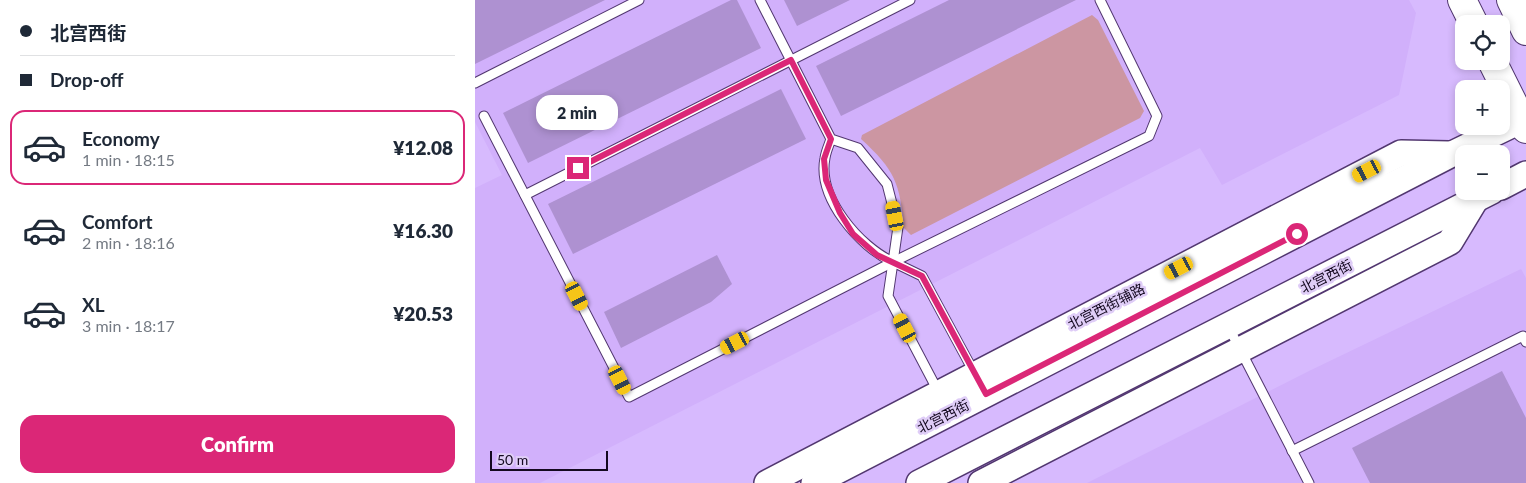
<!DOCTYPE html>
<html lang="en">
<head>
<meta charset="utf-8">
<style>
	:root { --surface:#fff; --page:#f6f6f7; --text:#1f2937; --muted:#747a83; --line:#e0e1e3; --accent:#db2777 }
	body { margin:0; font-family:Lato,"Noto Sans SC",sans-serif; background:var(--page); color:var(--text); height:100vh; display:flex; flex-direction:column; font-size:19px; white-space:nowrap }
	* { box-sizing:border-box; margin:0 }
	p { font-size:16px; color:var(--muted) }
	.icon { flex:none; width:28px; height:28px; fill:none; stroke:currentColor; stroke-width:2; stroke-linecap:round; stroke-linejoin:round }
	.map { position:relative; flex:1; overflow:hidden }
	.details { display:flex; flex-direction:column; background:var(--surface); width:475px }
	.details>* { flex:none }
	.hud { display:grid; align-content:center; height:110px; padding:0 20px; background:var(--surface) }
	.buttons { position:absolute; left:980px; top:15px; display:grid; gap:10px }
	.buttons a { display:grid; place-items:center; width:55px; height:55px; border-radius:10px; background:var(--surface); box-shadow:0 2px 8px #0003; font-size:25px }
	.scale { position:absolute; left:15px; bottom:12px; width:118px; box-sizing:border-box; padding-left:5px; border:2px solid #140920; border-top:0; font-size:14px; line-height:18px; white-space:nowrap; color:#140920; -webkit-text-stroke:4px #dfcdf7; paint-order:stroke }
	.end { position:absolute; width:22px; height:22px; margin:-11px; border:6px solid #db2777; background:#fff; box-shadow:0 0 0 2px #fff }
	.from { border-radius:50% }
	.bubble { position:absolute; height:35px; border-radius:15px; background:var(--surface); box-shadow:0 2px 8px #0003; font-size:16px; font-weight:800; line-height:35px; text-align:center }
	.car { position:absolute; width:15px; height:30px; margin:-15px -8px; border-radius:6px; box-shadow:0 0 4px 1px #0007; background:linear-gradient(#f5c518 24%,#345 0 40%,#f5c518 0 76%,#345 0 86%,#f5c518 0) }
	.hud b { display:flex; align-items:center; gap:18px; height:48px; font-size:19px }
	.hud b+b { border-top:1px solid var(--line) }
	.hud i { width:12px; height:12px; background:var(--text) }
	ul { padding:0; list-style:none }
	li { display:flex; align-items:center; gap:15px; height:75px; margin:0 10px 8px; padding:0 10px; border:2px solid transparent; border-radius:15px }
	li div { flex:1 }
	li b { display:block; font-size:19px }
	li em { font-style:normal; font-weight:800 }
	li.current { border-color:var(--accent) }
	li>.icon { width:45px; height:45px; stroke-width:1.5 }
	.cta { display:flex; gap:10px; margin-top:auto; padding:10px 20px }
	.cta a { flex:1; height:58px; border-radius:15px; background:var(--accent); color:#fff; font-size:20px; font-weight:800; line-height:58px; text-align:center }
	main { display:flex; flex:1; min-height:0 }
	.map>svg:first-child { display:block }
	.built { fill:#d1b0fb }
	.green { fill:#cc96a2 }
	.building { fill:#ae91d1 }
	.lines { fill:none; stroke-linecap:round; stroke-linejoin:round }
	.lane-casing { stroke:#523770; stroke-width:11 }
	.secondary-casing { stroke:#523770; stroke-width:28 }
	.primary-casing { stroke:#523770; stroke-width:30 }
	.lane { stroke:#fff; stroke-width:9 }
	.secondary { stroke:#fff; stroke-width:25 }
	.primary { stroke:#fff; stroke-width:28 }
	.route { stroke:#db2777; stroke-width:6 }
	.labels { text-anchor:middle; dominant-baseline:central; stroke-width:5; stroke-linejoin:round; paint-order:stroke }
	.street-label { font-size:14px; fill:#140920; stroke:#dfcdf7 }
</style>
</head>
<body>
<main>
<section class="details">
<div class="hud">
<b><i class="from"></i>北宫西街</b>
<b><i></i>Drop-off</b>
</div>
<ul>
<li class="current"><svg class="icon" aria-label="car" viewBox="0 0 24 24"><path d="M5 17H2v-5l4-1 3-4h7l3 4 3 1v5h-3M9 17h6M6 11h13"/><circle cx="7" cy="17" r="2"/><circle cx="17" cy="17" r="2"/></svg><div><b>Economy</b><p>1 min · 18:15</p></div><em>¥12.08</em></li>
<li><svg class="icon" aria-label="car" viewBox="0 0 24 24"><path d="M5 17H2v-5l4-1 3-4h7l3 4 3 1v5h-3M9 17h6M6 11h13"/><circle cx="7" cy="17" r="2"/><circle cx="17" cy="17" r="2"/></svg><div><b>Comfort</b><p>2 min · 18:16</p></div><em>¥16.30</em></li>
<li><svg class="icon" aria-label="car" viewBox="0 0 24 24"><path d="M5 17H2v-5l4-1 3-4h7l3 4 3 1v5h-3M9 17h6M6 11h13"/><circle cx="7" cy="17" r="2"/><circle cx="17" cy="17" r="2"/></svg><div><b>XL</b><p>3 min · 18:17</p></div><em>¥20.53</em></li>
</ul>
<div class="cta"><a>Confirm</a></div>
</section>
<div class="map">
<svg width="1051" height="483" viewBox="0 0 1051 483">
	<rect width="100%" height="100%" fill="#d7bafe"/>
	<g class="built">
		<polygon points="0,0 934,0 941,13 924,95 747,185 725,148 65,483 0,483 0,188 27,175 0,122"/>
		<polygon points="1046,269 1051,278 1051,483 612,483 834,371"/>
	</g>
	<path class="green" d="M617 15 623 20 669 111 665 118 436 235 429 228C425 183 420 170 386 139L387 135Z"/>
	<g class="building">
		<polygon points="0,0 130,0 0,64"/>
		<polygon points="256,0 262,0 286,48 53,163 28,113"/>
		<polygon points="309,0 375,0 322,26"/>
		<polygon points="474,0 601,0 366,116 341,66"/>
		<polygon points="306,89 331,139 98,254 73,204"/>
		<polygon points="242,255 257,284 236,302 146,348 129,312"/>
		<polygon points="1027,371 1051,418 1051,483 895,483 877,448"/>
	</g>
	<g class="lines">
		<g class="lane-casing">
			<g id="lane">
				<path d="M285 0 356 139C354 145 351 151 350 158 342 198 385 247 418 262L423 227 412 184 383 148 356 139"/>
				<polyline points="0,83 164,0"/>
				<polyline points="9,116 154,397 418,262 674,136 682,116 625,0"/>
				<polyline points="50,195 435,0"/>
				<polyline points="753,326 834,483"/>
				<polyline points="464,393 413,296 418,262 447,276 500,374"/>
				<polyline points="817,451 1048,336 1051,342"/>
			</g>
		</g>
		<g class="secondary-casing">
			<g id="secondary">
				<polyline points="1026,187 1051,174"/>
				<polyline points="292,483 926,153 974,154"/>
				<polyline points="339,483 977,154 1051,118"/>
				<polyline points="444,483 1017,191"/>
				<polyline points="506,483 975,242 1001,199"/>
			</g>
		</g>
		<g class="primary-casing">
			<g id="primary">
				<polyline points="987,0 999,24"/>
				<polyline points="1036,0 1051,31"/>
				<polyline points="1017,61 1051,129"/>
			</g>
		</g>
		<use href="#lane" class="lane"/>
		<use href="#secondary" class="secondary"/>
		<use href="#primary" class="primary"/>
	</g>
	<g class="lines">
		<polyline class="route" points="103,168 316,60 356,139 349,159 351,180 365,213 378,234 402,255 447,276 511,394 822,234"/>
	</g>
	<g class="labels">
		<g class="street-label">
			<text transform="translate(851 276) rotate(-27)">北宫西街</text>
			<text transform="translate(631 306) rotate(-27)">北宫西街辅路</text>
			<text transform="translate(468 416) rotate(-27)">北宫西街</text>
		</g>
	</g>
</svg>
<div class="buttons">
<a><svg class="icon" aria-label="locate" viewBox="0 0 24 24"><circle cx="12" cy="12" r="6"/><path d="M12 2v4M12 18v4M2 12h4M18 12h4"/></svg></a>
<a>+</a>
<a>−</a>
</div>
<div class="scale">50 m</div>
<i class="end from" style="left:822px;top:234px"></i>
<i class="end" style="left:103px;top:168px"></i>
<div class="bubble" style="left:61px;top:95px;width:82px">2 min</div>
<i class="car" style="left:892px;top:171px;rotate:243deg"></i>
<i class="car" style="left:420px;top:216px;rotate:349deg"></i>
<i class="car" style="left:704px;top:268px;rotate:243deg"></i>
<i class="car" style="left:102px;top:296px;rotate:153deg"></i>
<i class="car" style="left:430px;top:328px;rotate:332deg"></i>
<i class="car" style="left:260px;top:343px;rotate:243deg"></i>
<i class="car" style="left:145px;top:380px;rotate:153deg"></i>
</div>
</main>
</body>
</html>
